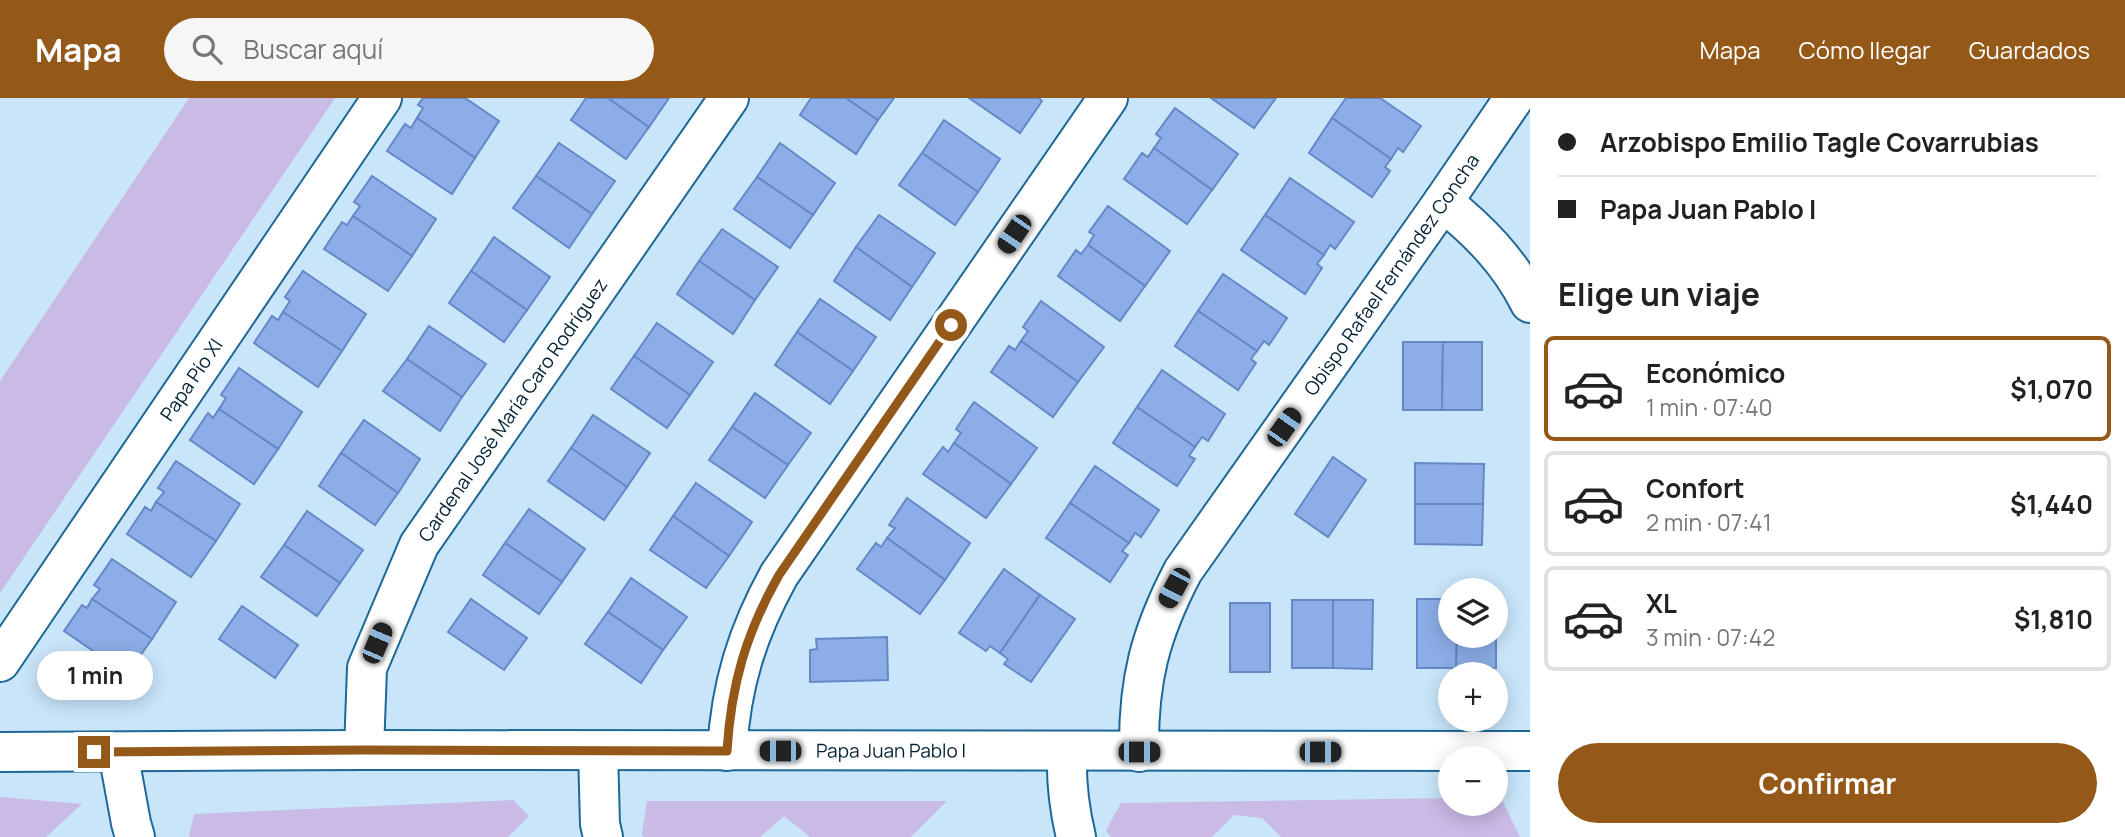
<!DOCTYPE html>
<html lang="es">
<head>
<meta charset="utf-8">
<style>
	:root { --surface:#fff; --page:#f6f6f6; --text:#222; --muted:#767676; --line:#e0e0e0; --accent:#945819 }
	body { margin:0; font-family:Manrope,sans-serif; background:var(--page); color:var(--text); height:100vh; display:flex; flex-direction:column; font-size:26px; white-space:nowrap }
	* { box-sizing:border-box; margin:0 }
	p { font-size:23px; color:var(--muted) }
	.icon { flex:none; width:38px; height:38px; fill:none; stroke:currentColor; stroke-width:2; stroke-linecap:round; stroke-linejoin:round }
	.map { position:relative; flex:1; overflow:hidden }
	.side { display:flex; flex-direction:column; background:var(--surface); width:595px }
	.side>* { flex:none }
	.guide { display:grid; align-content:center; height:154px; padding:0 28px; background:var(--surface) }
	.fabs { position:absolute; left:1438px; top:480px; display:grid; gap:14px }
	.fabs a { display:grid; place-items:center; width:70px; height:70px; border-radius:50%; background:var(--surface); box-shadow:0 4px 18px #0003; font-size:35px }
	.end { position:absolute; width:32px; height:32px; margin:-16px; border:9px solid #945819; background:#fff; box-shadow:0 0 0 4px #fff }
	.from { border-radius:50% }
	.bubble { position:absolute; height:49px; border-radius:24px; background:var(--surface); box-shadow:0 4px 18px #0003; font-size:23px; font-weight:700; line-height:49px; text-align:center }
	.car { position:absolute; width:21px; height:42px; margin:-21px -10px; border-radius:9px; box-shadow:0 0 5px 2px #0007; background:linear-gradient(#222 24%,#8ab4d8 0 40%,#222 0 76%,#8ab4d8 0 86%,#222 0) }
	.guide b { display:flex; align-items:center; gap:24px; height:66px; font-size:26px }
	.guide b+b { border-top:2px solid var(--line) }
	.guide i { width:18px; height:18px; background:var(--text) }
	ul { padding:0; list-style:none }
	li { display:flex; align-items:center; gap:21px; height:105px; margin:0 14px 10px; padding:0 14px; border:4px solid var(--line); border-radius:10px }
	li div { flex:1 }
	li b { display:block; font-size:26px }
	li em { font-style:normal; font-weight:700 }
	li.current { border-color:var(--accent) }
	li>.icon { width:63px; height:63px; stroke-width:1.5 }
	h2 { padding:0 28px; font-size:32px; line-height:84px }
	.primary-button { display:flex; gap:14px; margin-top:auto; padding:14px 28px }
	.primary-button a { flex:1; height:80px; border-radius:42px; background:var(--accent); color:#fff; font-size:28px; font-weight:700; line-height:80px; text-align:center }
	header { display:flex; align-items:center; gap:42px; box-sizing:border-box; height:98px; padding:0 35px; background:var(--accent); color:#fff }
	header strong { font-size:33px }
	nav { display:flex; gap:38px; margin-inline-start:auto; font-size:24px }
	.search { width:490px; height:63px; background:var(--page); display:flex; align-items:center; gap:18px; box-sizing:border-box; padding:0 24px; border-radius:38px; color:var(--muted); font-size:26px }
	main { display:flex; flex:1; min-height:0 }
	.map>svg:first-child { display:block }
	.green { fill:#cabae6 }
	.building { fill:#8cade7; stroke:#6588c7; stroke-width:2 }
	.lines { fill:none; stroke-linecap:round; stroke-linejoin:round }
	.street-casing { stroke:#1e6897; stroke-width:42 }
	.street { stroke:#fff; stroke-width:38 }
	.route { stroke:#945819; stroke-width:9 }
	.labels { text-anchor:middle; dominant-baseline:central; stroke-width:5; stroke-linejoin:round; paint-order:stroke }
	.street-label { font-size:19px; fill:#032134; stroke:#c9e5fa }
</style>
</head>
<body>
<header>
<strong>Mapa</strong>
<div class="search"><svg class="icon" aria-label="search" viewBox="0 0 24 24"><circle cx="10" cy="10" r="6"/><path d="M15 15l6 6"/></svg>Buscar aquí</div>
<nav><a>Mapa</a><a>Cómo llegar</a><a>Guardados</a></nav>
</header>
<main>
<div class="map">
<svg width="1530" height="739" viewBox="0 0 1530 739">
	<rect width="100%" height="100%" fill="#c9e5fa"/>
	<g class="green">
		<polygon points="189,0 335,0 0,495 0,283"/>
		<polygon points="0,699 82,706 46,739 0,739"/>
		<polygon points="1451,700 1451,705 1496,705 1496,700 1501,700 1520,739 1281,739 1262,720 1234,717 1212,739 1111,739 1106,732 1121,705"/>
		<polygon points="513,702 529,718 508,739 189,739 194,716"/>
		<polygon points="647,703 947,703 911,739 810,739 784,718 760,739 644,739 642,736"/>
	</g>
	<g class="building">
		<polygon points="423,0 465,0 499,23 475,60 417,20 423,10 418,7"/>
		<polygon points="586,0 608,0 649,29 626,61 571,22"/>
		<polygon points="608,0 669,0 649,29"/>
		<polygon points="811,0 846,0 878,22 856,56 800,17"/>
		<polygon points="846,0 894,0 878,22"/>
		<polygon points="969,0 1039,0 1042,3 1020,35"/>
		<polygon points="1211,0 1276,0 1254,30"/>
		<polygon points="1346,0 1380,0 1421,28 1403,54 1398,50 1391,61 1332,20"/>
		<polygon points="1175,10 1238,56 1212,92 1154,50 1161,40 1156,36"/>
		<polygon points="417,20 475,60 452,96 387,53 405,26 411,30"/>
		<polygon points="1332,20 1391,61 1385,69 1390,73 1372,99 1309,55"/>
		<polygon points="944,22 1000,61 978,94 922,55"/>
		<polygon points="559,45 615,83 592,116 536,78"/>
		<polygon points="780,45 835,85 813,117 757,79"/>
		<polygon points="1154,50 1212,92 1187,126 1124,81 1142,55 1148,59"/>
		<polygon points="922,55 978,94 955,127 899,87"/>
		<polygon points="372,78 436,121 412,158 353,118 360,108 354,104"/>
		<polygon points="536,78 592,116 569,150 513,110"/>
		<polygon points="757,79 813,117 790,150 734,111"/>
		<polygon points="1290,80 1354,124 1335,151 1330,147 1324,157 1265,117"/>
		<polygon points="1108,108 1170,153 1145,188 1088,147 1094,137 1089,134"/>
		<polygon points="879,117 935,155 912,189 856,149"/>
		<polygon points="1265,117 1324,157 1317,166 1322,170 1305,196 1241,152"/>
		<polygon points="353,118 412,158 388,193 324,151 342,124 347,127"/>
		<polygon points="722,131 778,169 755,202 699,163"/>
		<polygon points="494,139 550,179 527,212 471,173"/>
		<polygon points="1088,147 1145,188 1120,223 1058,178 1076,152 1081,156"/>
		<polygon points="856,149 912,189 890,222 834,183"/>
		<polygon points="699,163 755,202 733,236 677,196"/>
		<polygon points="303,173 366,216 342,253 283,214 290,203 285,199"/>
		<polygon points="471,173 527,212 504,244 449,205"/>
		<polygon points="1223,176 1287,220 1269,247 1264,243 1257,253 1198,213"/>
		<polygon points="820,201 876,239 853,273 797,234"/>
		<polygon points="1041,203 1104,249 1078,284 1021,243 1028,233 1023,229"/>
		<polygon points="1198,213 1257,253 1251,261 1256,265 1238,292 1175,248"/>
		<polygon points="283,214 342,253 318,289 254,245 272,218 278,222"/>
		<polygon points="657,225 713,264 690,297 634,258"/>
		<polygon points="429,228 486,266 462,299 407,261"/>
		<polygon points="797,234 853,273 830,306 775,267"/>
		<polygon points="1021,243 1078,284 1053,319 991,274 1009,248 1015,252"/>
		<polygon points="1403,244 1443,244 1442,312 1403,312"/>
		<polygon points="1443,244 1482,244 1482,312 1442,312"/>
		<polygon points="634,258 690,297 667,330 611,291"/>
		<polygon points="407,261 462,299 440,333 383,293"/>
		<polygon points="239,270 302,314 278,351 219,311 226,300 221,297"/>
		<polygon points="1162,272 1225,316 1208,343 1202,339 1195,349 1137,309"/>
		<polygon points="755,295 811,335 788,367 732,329"/>
		<polygon points="974,304 1037,350 1011,386 954,345 961,335 956,331"/>
		<polygon points="1137,309 1195,349 1189,358 1195,361 1177,388 1113,345"/>
		<polygon points="219,311 278,351 254,386 190,342 208,315 213,320"/>
		<polygon points="593,317 650,355 627,389 571,350"/>
		<polygon points="364,322 420,361 398,395 341,355"/>
		<polygon points="732,329 788,367 765,400 709,362"/>
		<polygon points="954,345 1011,386 986,420 923,376 943,349 948,354"/>
		<polygon points="571,350 627,389 604,422 548,383"/>
		<polygon points="341,355 398,395 375,427 319,388"/>
		<polygon points="1333,359 1366,382 1328,439 1295,416"/>
		<polygon points="176,363 240,406 216,443 156,404 164,394 158,390"/>
		<polygon points="1415,365 1484,366 1483,406 1415,406"/>
		<polygon points="1095,368 1159,412 1141,439 1135,435 1129,445 1070,405"/>
		<polygon points="696,385 752,424 729,458 673,418"/>
		<polygon points="907,400 970,445 945,482 887,440 895,430 889,427"/>
		<polygon points="156,404 216,443 191,479 127,436 145,409 151,413"/>
		<polygon points="1070,405 1129,445 1122,453 1128,457 1110,484 1046,440"/>
		<polygon points="1415,406 1483,406 1482,447 1415,446"/>
		<polygon points="529,411 585,451 562,484 505,445"/>
		<polygon points="307,413 363,452 340,485 284,447"/>
		<polygon points="673,418 729,458 706,490 650,452"/>
		<polygon points="887,440 945,482 920,516 857,471 876,445 881,449"/>
		<polygon points="505,445 562,484 539,516 483,477"/>
		<polygon points="284,447 340,485 317,518 261,479"/>
		<polygon points="112,461 176,504 152,541 92,501 100,491 94,487"/>
		<polygon points="1004,471 1040,497 1000,555 990,548 986,553 959,535"/>
		<polygon points="631,480 687,519 663,552 608,514"/>
		<polygon points="1040,497 1075,521 1031,584 1004,566 1008,561 1000,555"/>
		<polygon points="92,501 152,541 127,576 64,533 82,507 87,510"/>
		<polygon points="471,501 527,540 504,572 448,534"/>
		<polygon points="1417,501 1451,501 1451,537 1457,537 1456,570 1417,570"/>
		<polygon points="1496,501 1496,570 1456,570 1457,537 1496,537"/>
		<rect x="1292" y="502" width="41" height="68"/>
		<polygon points="1333,502 1373,502 1372,571 1333,570"/>
		<rect x="1230" y="505" width="40" height="69"/>
		<polygon points="242,508 298,547 275,580 219,541"/>
		<polygon points="608,514 663,552 641,585 585,546"/>
		<polygon points="887,539 888,582 810,584 810,552 817,551 816,541"/>
	</g>
	<g class="lines">
		<g class="street-casing">
			<g id="street">
				<path d="M1443 104C1479 133 1509 163 1530 205"/>
				<path id="s1" d="M0 564 382 0"/>
				<path id="s2" d="M364 652 367 570 419 447 729 0"/>
				<polyline points="598,653 600,726 603,739"/>
				<path d="M727 653C731 587 747 535 779 477L1108 0"/>
				<path id="s3" d="M0 654 364 652 1530 653"/>
				<polyline points="118,654 131,725 135,739"/>
				<path d="M1067 654C1066 683 1069 710 1076 739"/>
				<path id="s4" d="M1139 654C1138 583 1150 536 1183 473L1443 104 1514 0"/>
			</g>
		</g>
		<use href="#street" class="street"/>
	</g>
	<g class="lines">
		<path class="route" d="M94 654 364 652 727 653C731 587 746 535 779 477L951 227"/>
	</g>
	<g class="labels">
		<g class="street-label">
			<text stroke="none"><textPath href="#s4" startOffset="551">Obispo Rafael Fernández Concha</textPath></text>
			<text stroke="none"><textPath href="#s1" startOffset="341">Papa Pío XI</textPath></text>
			<text stroke="none"><textPath href="#s2" startOffset="380">Cardenal José María Caro Rodríguez</textPath></text>
			<text stroke="none"><textPath href="#s3" startOffset="891">Papa Juan Pablo I</textPath></text>
		</g>
	</g>
</svg>
<div class="fabs">
<a><svg class="icon" aria-label="layers" viewBox="0 0 24 24"><path d="M12 4l9 5-9 5-9-5zM3 14l9 5 9-5"/></svg></a>
<a>+</a>
<a>−</a>
</div>
<i class="end from" style="left:951px;top:227px"></i>
<i class="end" style="left:94px;top:654px"></i>
<div class="bubble" style="left:37px;top:553px;width:116px">1 min</div>
<i class="car" style="left:1014px;top:136px;rotate:214deg"></i>
<i class="car" style="left:1284px;top:329px;rotate:35deg"></i>
<i class="car" style="left:1174px;top:490px;rotate:208deg"></i>
<i class="car" style="left:377px;top:545px;rotate:23deg"></i>
<i class="car" style="left:780px;top:653px;rotate:270deg"></i>
<i class="car" style="left:1139px;top:654px;rotate:90deg"></i>
<i class="car" style="left:1320px;top:654px;rotate:90deg"></i>
</div>
<section class="side">
<div class="guide">
<b><i class="from"></i>Arzobispo Emilio Tagle Covarrubias</b>
<b><i></i>Papa Juan Pablo I</b>
</div>
<h2>Elige un viaje</h2>
<ul>
<li class="current"><svg class="icon" aria-label="car" viewBox="0 0 24 24"><path d="M5 17H2v-5l4-1 3-4h7l3 4 3 1v5h-3M9 17h6M6 11h13"/><circle cx="7" cy="17" r="2"/><circle cx="17" cy="17" r="2"/></svg><div><b>Económico</b><p>1 min · 07:40</p></div><em>$1,070</em></li>
<li><svg class="icon" aria-label="car" viewBox="0 0 24 24"><path d="M5 17H2v-5l4-1 3-4h7l3 4 3 1v5h-3M9 17h6M6 11h13"/><circle cx="7" cy="17" r="2"/><circle cx="17" cy="17" r="2"/></svg><div><b>Confort</b><p>2 min · 07:41</p></div><em>$1,440</em></li>
<li><svg class="icon" aria-label="car" viewBox="0 0 24 24"><path d="M5 17H2v-5l4-1 3-4h7l3 4 3 1v5h-3M9 17h6M6 11h13"/><circle cx="7" cy="17" r="2"/><circle cx="17" cy="17" r="2"/></svg><div><b>XL</b><p>3 min · 07:42</p></div><em>$1,810</em></li>
</ul>
<div class="primary-button"><a>Confirmar</a></div>
</section>
</main>
</body>
</html>
